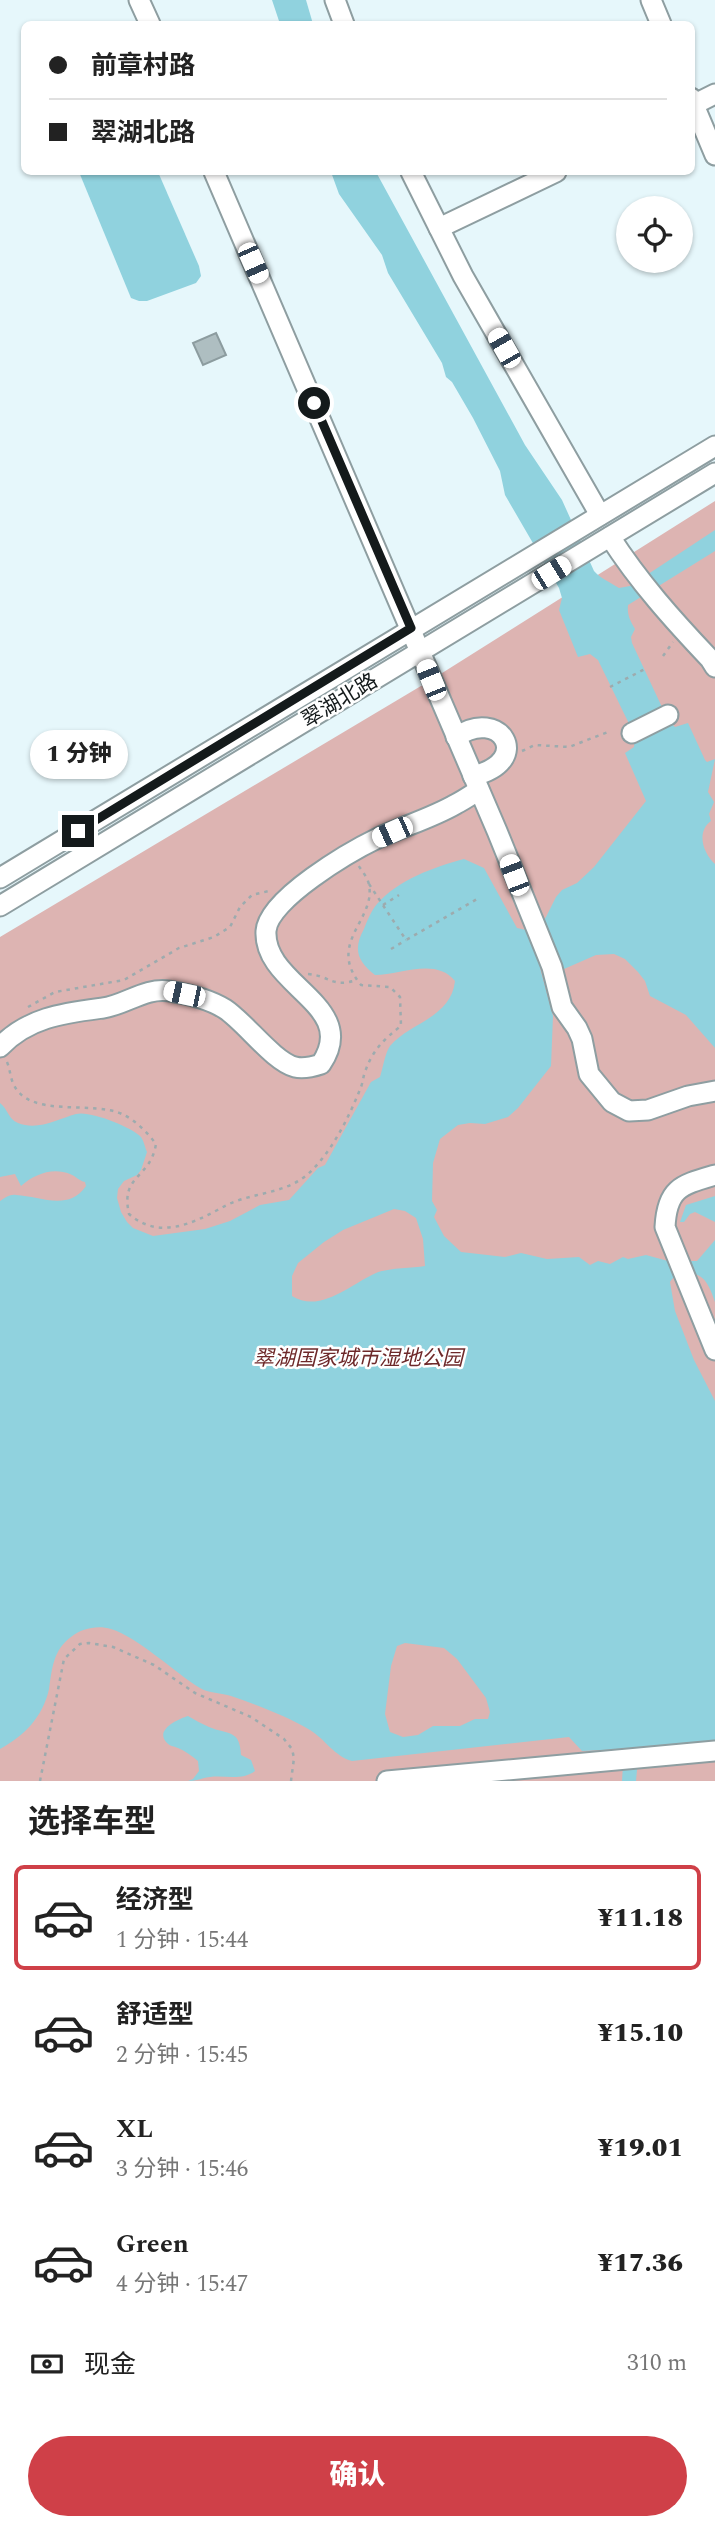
<!DOCTYPE html>
<html lang="zh">
<head>
<meta charset="utf-8">
<style>
	:root { --surface:#fff; --page:#f2f2f2; --text:#222; --muted:#767676; --line:#e0e0e0; --accent:#cf4048 }
	body { margin:0; font-family:Spectral,"Noto Sans SC",serif; background:var(--page); color:var(--text); height:100vh; display:flex; flex-direction:column; font-size:26px; white-space:nowrap }
	* { box-sizing:border-box; margin:0 }
	p { font-size:23px; color:var(--muted) }
	.icon { flex:none; width:38px; height:38px; fill:none; stroke:currentColor; stroke-width:2; stroke-linecap:round; stroke-linejoin:round }
	.map { position:relative; height:1781px; overflow:hidden }
	.panel { display:flex; flex-direction:column; background:var(--surface); flex:1 }
	.panel>* { flex:none }
	.guide { position:absolute; left:21px; top:21px; width:674px; height:154px; border-radius:10px; box-shadow:0 2px 5px #0004; display:grid; align-content:center; height:154px; padding:0 28px; background:var(--surface) }
	.buttons { position:absolute; left:616px; top:196px; display:grid; gap:14px }
	.buttons a { display:grid; place-items:center; width:77px; height:77px; border-radius:50%; background:var(--surface); box-shadow:0 2px 5px #0004; font-size:35px }
	.end { position:absolute; width:32px; height:32px; margin:-16px; border:9px solid #141a1b; background:#fff; box-shadow:0 0 0 4px #fff }
	.from { border-radius:50% }
	.bubble { position:absolute; height:49px; border-radius:24px; background:var(--surface); box-shadow:0 2px 5px #0004; font-size:23px; font-weight:800; line-height:49px; text-align:center }
	.car { position:absolute; width:21px; height:42px; margin:-21px -10px; border-radius:9px; box-shadow:0 0 5px 2px #0007; background:linear-gradient(#fff 24%,#345 0 40%,#fff 0 76%,#345 0 86%,#fff 0) }
	.guide b { display:flex; align-items:center; gap:24px; height:66px; font-size:26px }
	.guide b+b { border-top:2px solid var(--line) }
	.guide i { width:18px; height:18px; background:var(--text) }
	ul { padding:0; list-style:none }
	li { display:flex; align-items:center; gap:21px; height:105px; margin:0 14px 10px; padding:0 14px; border:4px solid transparent; border-radius:10px }
	li div { flex:1 }
	li b { display:block; font-size:26px }
	li em { font-style:normal; font-weight:800 }
	li.current { border-color:var(--accent) }
	li>.icon { width:63px; height:63px; stroke-width:1.5 }
	h2 { padding:0 28px; font-size:32px; line-height:84px }
	.pay { display:flex; align-items:center; gap:18px; height:77px; padding:0 28px; font-size:26px }
	.pay p { margin-inline-start:auto }
	.button { display:flex; gap:14px; margin-top:auto; padding:14px 28px }
	.button a { flex:1; height:80px; border-radius:42px; background:var(--accent); color:#fff; font-size:28px; font-weight:800; line-height:80px; text-align:center }
	.map>svg:first-child { display:block }
	.green { fill:#ddb4b2 }
	.water { fill:#90d2de; fill-rule:evenodd }
	.building { fill:#aebec1; stroke:#8c9c9f; stroke-width:2 }
	.lines { fill:none; stroke-linecap:round; stroke-linejoin:round }
	.minor-casing { stroke:#8e9ea1; stroke-width:23 }
	.path { stroke:#9dabae; stroke-width:2.5; stroke-dasharray:3.5 5; stroke-linecap:butt }
	.minor { stroke:#fff; stroke-width:19 }
	.route { stroke:#141a1b; stroke-width:9 }
	.labels { text-anchor:middle; dominant-baseline:central; stroke-width:5; stroke-linejoin:round; paint-order:stroke }
	.street-label { font-size:21px; fill:#141a1b; stroke:#fff }
	.park-label { font-size:21px; font-style:italic; fill:#6e292a; stroke:#fff }
</style>
</head>
<body>
<div class="map">
<svg width="715" height="1781" viewBox="0 0 715 1781">
	<rect width="100%" height="100%" fill="#e6f7fb"/>
	<polygon class="green" points="715,501 715,1781 0,1781 0,937 431,680"/>
	<g class="water">
		<polygon points="272,0 306,0 313,24 280,24"/>
		<polygon points="79,172 158,172 199,266 201,276 196,283 147,301 139,301 131,298"/>
		<path d="M331 172H376L525 445 562 500 594 571C601 579 610 582 619 588L630 586 715 530V551L628 605C627 615 630 620 635 629L631 637 632 643 668 720 675 727 688 723 705 760 707 762 715 759 708 792 714 802 709 814 711 821C696 832 703 853 715 864V1048L686 1015 650 996 645 981 638 972 625 959 614 954 596 955 564 969 558 960 544 962 540 968 553 1016 551 1066 518 1108 508 1117 485 1124 470 1123 458 1125 440 1139 433 1163 432 1201 437 1210 434 1217 444 1236 461 1252 505 1257 521 1253 547 1259 579 1257 590 1265 598 1261 610 1264 623 1257 628 1259 646 1255 668 1261H697L715 1240V1302C709 1285 704 1271 684 1274 677 1275 674 1276 670 1282L675 1311 694 1360 715 1401V1743L639 1748 636 1781H622L624 1749 582 1751 569 1737 352 1761C334 1756 326 1740 310 1730 286 1716 257 1705 231 1696 222 1693 208 1693 200 1688 175 1673 138 1637 111 1629 98 1625 82 1628 71 1637 53 1650 52 1669 49 1689 43 1717 24 1736 0 1749V1201C5 1198 10 1194 16 1195 40 1196 68 1212 86 1186L85 1182C79 1181 76 1176 70 1174 53 1167 34 1174 21 1186L15 1174 0 1177V1103C8 1109 8 1119 18 1123 38 1131 58 1119 76 1114 89 1110 132 1127 141 1137 144 1141 145 1148 147 1152L141 1170 137 1175 124 1181 118 1189 117 1198 121 1212 127 1222 133 1228 153 1236 205 1229 230 1221 260 1205 289 1200 318 1168 325 1165 371 1082 380 1077C383 1068 385 1053 390 1046 409 1023 451 1018 455 981 436 957 400 975 375 975 357 961 353 949 364 929 367 921 371 911 377 904 398 880 434 867 464 859L484 868 517 928 531 931 538 927 546 917 556 897 562 890 577 883 594 867 646 801 625 753 634 747 635 736 598 660 590 654 578 657 559 610 562 598 559 588 505 495 500 471 473 418 452 382 446 377 442 363 388 273 382 255 339 194ZM394 1209 405 1211 416 1218 423 1239 425 1266C412 1268 387 1268 376 1273 351 1284 320 1314 292 1296V1276L298 1263 324 1242 343 1230ZM405 1643 444 1648 457 1659 486 1698 490 1712 488 1719H475L460 1726H433L418 1735 403 1737 390 1732 385 1714 391 1666 397 1646Z"/>
		<polygon points="715,1196 715,1222 695,1212 690,1214 684,1222 680,1222 686,1205"/>
		<path d="M188 1716C195 1720 202 1724 209 1727 228 1735 240 1729 241 1755L251 1760 255 1771C242 1781 225 1775 210 1777 202 1778 197 1781 188 1781L193 1779 199 1771 198 1761C192 1756 185 1751 178 1748 174 1746 171 1747 167 1743 154 1730 178 1719 188 1716Z"/>
	</g>
	<polygon class="building" points="216,333 226,355 203,365 193,343"/>
	<g class="lines">
		<g class="minor-casing">
			<g id="minor">
				<polyline points="139,0 150,24"/>
				<polyline points="335,0 344,24"/>
				<polyline points="651,0 661,24"/>
				<polyline points="691,98 715,155"/>
				<polyline points="691,106 715,94"/>
				<polyline points="214,172 497,831 552,967 562,1007 577,1028 582,1039 589,1074 612,1102 629,1111 648,1110 688,1096 715,1091"/>
				<polyline points="411,172 463,276 600,515"/>
				<polyline points="439,228 556,172"/>
				<path d="M610 537C639 582 673 620 710 659L715 667"/>
				<polyline points="632,733 668,715"/>
				<path d="M456 737C500 706 535 761 473 776"/>
				<polyline points="0,878 715,446"/>
				<polyline points="0,906 715,473"/>
				<path d="M0 1047C28 1017 65 1013 103 1008 125 1005 146 987 169 991 188 994 209 999 225 1009 245 1022 274 1062 295 1067 303 1069 312 1067 321 1064 361 1005 263 986 266 931 268 899 351 851 378 838 404 826 432 818 456 804 464 800 471 795 479 790"/>
				<path d="M715 1175C681 1185 667 1188 665 1227L715 1350"/>
				<polyline points="387,1781 715,1751"/>
			</g>
		</g>
		<g class="path">
			<polyline points="663,656 673,642"/>
			<polyline points="610,687 645,669"/>
			<polyline points="522,751 535,745 569,747 608,732"/>
			<polyline points="369,884 406,940 477,899"/>
			<polyline points="383,905 399,895"/>
			<polyline points="391,949 406,940"/>
			<path d="M308 974C331 976 331 988 357 980"/>
			<polyline points="28,1007 55,992 124,980 179,948 214,937 230,927 240,907 252,895 269,891"/>
			<path d="M7 1062C10 1069 10 1076 13 1083 28 1120 94 1099 124 1115 136 1121 148 1133 156 1144 150 1180 120 1174 129 1214 159 1240 192 1224 223 1207 250 1192 284 1195 308 1174 332 1152 349 1117 361 1087 363 1082 363 1077 365 1072 372 1051 384 1039 401 1026L400 997 390 987 361 985C326 943 376 920 369 885 368 878 362 871 358 865"/>
			<polyline points="40,1781 64,1659 80,1644 89,1643 113,1647 154,1665 195,1693 251,1717 284,1739 292,1749 294,1758 291,1781"/>
		</g>
		<use href="#minor" class="minor"/>
	</g>
	<g class="lines">
		<polyline class="route" points="78,831 411,628 314,403"/>
	</g>
	<g class="labels">
		<g class="street-label">
			<text transform="translate(340 701) rotate(-31)">翠湖北路</text>
		</g>
		<g class="park-label">
			<text x="358" y="1359">翠湖国家城市湿地公园</text>
		</g>
	</g>
</svg>
<div class="buttons">
<a><svg class="icon" aria-label="locate" viewBox="0 0 24 24"><circle cx="12" cy="12" r="6"/><path d="M12 2v4M12 18v4M2 12h4M18 12h4"/></svg></a>
</div>
<i class="end from" style="left:314px;top:403px"></i>
<i class="end" style="left:78px;top:831px"></i>
<div class="bubble" style="left:30px;top:730px;width:98px">1 分钟</div>
<i class="car" style="left:253px;top:263px;rotate:156deg"></i>
<i class="car" style="left:504px;top:348px;rotate:330deg"></i>
<i class="car" style="left:551px;top:573px;rotate:58deg"></i>
<i class="car" style="left:431px;top:680px;rotate:338deg"></i>
<i class="car" style="left:392px;top:832px;rotate:246deg"></i>
<i class="car" style="left:514px;top:875px;rotate:339deg"></i>
<i class="car" style="left:184px;top:994px;rotate:282deg"></i>
<div class="guide">
<b><i class="from"></i>前章村路</b>
<b><i></i>翠湖北路</b>
</div>
</div>
<section class="panel">
<h2>选择车型</h2>
<ul>
<li class="current"><svg class="icon" aria-label="car" viewBox="0 0 24 24"><path d="M5 17H2v-5l4-1 3-4h7l3 4 3 1v5h-3M9 17h6M6 11h13"/><circle cx="7" cy="17" r="2"/><circle cx="17" cy="17" r="2"/></svg><div><b>经济型</b><p>1 分钟 · 15:44</p></div><em>¥11.18</em></li>
<li><svg class="icon" aria-label="car" viewBox="0 0 24 24"><path d="M5 17H2v-5l4-1 3-4h7l3 4 3 1v5h-3M9 17h6M6 11h13"/><circle cx="7" cy="17" r="2"/><circle cx="17" cy="17" r="2"/></svg><div><b>舒适型</b><p>2 分钟 · 15:45</p></div><em>¥15.10</em></li>
<li><svg class="icon" aria-label="car" viewBox="0 0 24 24"><path d="M5 17H2v-5l4-1 3-4h7l3 4 3 1v5h-3M9 17h6M6 11h13"/><circle cx="7" cy="17" r="2"/><circle cx="17" cy="17" r="2"/></svg><div><b>XL</b><p>3 分钟 · 15:46</p></div><em>¥19.01</em></li>
<li><svg class="icon" aria-label="car" viewBox="0 0 24 24"><path d="M5 17H2v-5l4-1 3-4h7l3 4 3 1v5h-3M9 17h6M6 11h13"/><circle cx="7" cy="17" r="2"/><circle cx="17" cy="17" r="2"/></svg><div><b>Green</b><p>4 分钟 · 15:47</p></div><em>¥17.36</em></li>
</ul>
<div class="pay"><svg class="icon" aria-label="cash" viewBox="0 0 24 24"><path d="M3 7h18v10H3z"/><circle cx="12" cy="12" r="2"/></svg>现金<p>310 m</p></div>
<div class="button"><a>确认</a></div>
</section>
</body>
</html>
